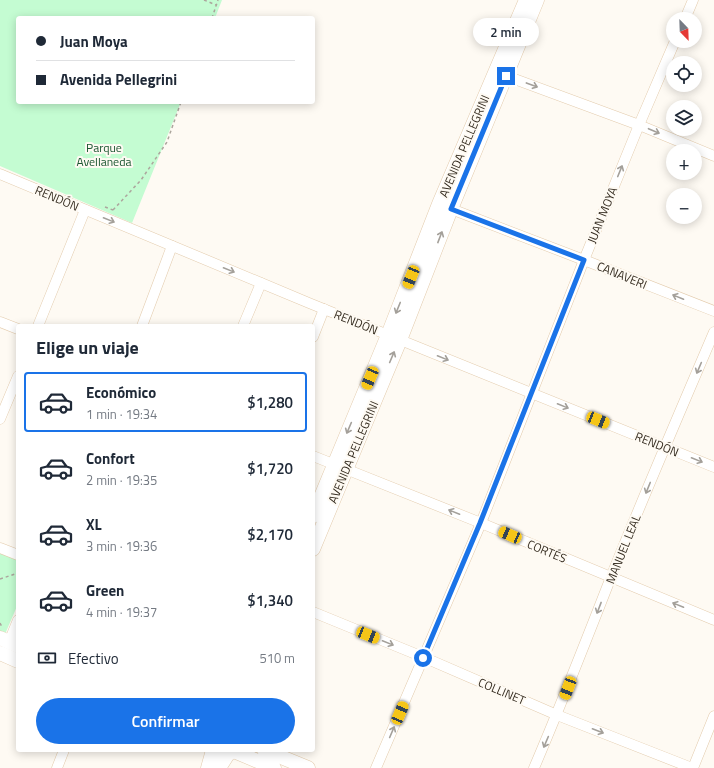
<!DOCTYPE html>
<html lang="es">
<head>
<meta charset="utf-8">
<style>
	:root { --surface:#fff; --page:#f2f2f3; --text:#1f2937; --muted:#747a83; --line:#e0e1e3; --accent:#1a73e8 }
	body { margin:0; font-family:"Titillium Web",sans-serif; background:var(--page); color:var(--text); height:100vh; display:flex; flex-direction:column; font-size:15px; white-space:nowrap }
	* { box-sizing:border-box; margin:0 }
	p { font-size:13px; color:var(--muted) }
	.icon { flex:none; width:22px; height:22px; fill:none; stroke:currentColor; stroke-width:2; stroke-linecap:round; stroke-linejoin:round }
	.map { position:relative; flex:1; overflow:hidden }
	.sheet { position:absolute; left:16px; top:324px; width:299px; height:428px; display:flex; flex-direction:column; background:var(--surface); border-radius:4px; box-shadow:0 2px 10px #0003 }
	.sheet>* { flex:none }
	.guide { position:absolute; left:16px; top:16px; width:299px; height:88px; border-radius:4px; box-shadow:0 2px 10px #0003; display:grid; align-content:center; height:88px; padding:0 20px; background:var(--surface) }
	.needle { width:26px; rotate:157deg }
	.tools { position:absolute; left:666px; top:12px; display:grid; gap:8px }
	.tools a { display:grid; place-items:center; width:36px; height:36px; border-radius:50%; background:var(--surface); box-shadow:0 2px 10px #0003; font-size:20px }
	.end { position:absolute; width:18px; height:18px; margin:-9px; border:5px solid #1a73e8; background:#fff; box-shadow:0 0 0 2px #fff }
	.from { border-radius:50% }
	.bubble { position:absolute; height:28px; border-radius:14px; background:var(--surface); box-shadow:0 2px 10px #0003; font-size:13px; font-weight:600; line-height:28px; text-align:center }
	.car { position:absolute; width:12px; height:24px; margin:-12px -6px; border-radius:5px; box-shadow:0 0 3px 1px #0007; background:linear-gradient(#f5c518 24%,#345 0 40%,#f5c518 0 76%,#345 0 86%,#f5c518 0) }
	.guide b { display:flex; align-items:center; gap:14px; height:38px; font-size:15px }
	.guide b+b { border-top:1px solid var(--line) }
	.guide i { width:10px; height:10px; background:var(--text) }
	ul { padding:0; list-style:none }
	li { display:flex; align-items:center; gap:12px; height:60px; margin:0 8px 6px; padding:0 12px; border:2px solid transparent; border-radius:4px }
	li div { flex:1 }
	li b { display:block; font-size:15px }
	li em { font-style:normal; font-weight:600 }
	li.selected { border-color:var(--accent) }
	li>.icon { width:36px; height:36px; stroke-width:1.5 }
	h2 { padding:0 20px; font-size:18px; line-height:48px }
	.pay { display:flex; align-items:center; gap:10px; height:44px; padding:0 20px; font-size:15px }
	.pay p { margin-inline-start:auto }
	.action { display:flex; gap:8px; margin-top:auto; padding:8px 20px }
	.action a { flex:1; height:46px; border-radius:24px; background:var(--accent); color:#fff; font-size:16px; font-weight:600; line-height:46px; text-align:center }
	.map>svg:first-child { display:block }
	.green { fill:#c4fcd2 }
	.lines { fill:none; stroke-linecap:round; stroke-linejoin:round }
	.minor-casing { stroke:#e3cbac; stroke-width:11 }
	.secondary-casing { stroke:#e3cbac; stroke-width:15 }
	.path { stroke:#aca69d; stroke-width:1.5; stroke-dasharray:3 3; stroke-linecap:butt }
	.minor { stroke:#fff; stroke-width:10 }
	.secondary { stroke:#fff; stroke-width:14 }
	.oneway { stroke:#a4a09a }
	.route { stroke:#1a73e8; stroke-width:5 }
	.labels { text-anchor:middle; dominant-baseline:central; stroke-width:4; stroke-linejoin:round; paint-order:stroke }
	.street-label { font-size:12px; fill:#342b1f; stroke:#fefaf3 }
	.park-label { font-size:12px; fill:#19542f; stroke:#fefaf3 }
</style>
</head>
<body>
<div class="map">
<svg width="714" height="768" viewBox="0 0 714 768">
	<rect width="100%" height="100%" fill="#fefaf3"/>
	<g class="green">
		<polygon points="0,0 222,0 215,18 18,18 18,102 181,102 132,223 0,166"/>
		<polygon points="0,552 18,559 18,604 5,634 0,632"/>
	</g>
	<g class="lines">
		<g class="minor-casing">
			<g id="minor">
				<polyline points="685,19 693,0"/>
				<polyline points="501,74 639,125 714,156"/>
				<polyline points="0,174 309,303 714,467"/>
				<polyline points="446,207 584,260 714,311"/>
				<polyline points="0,322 18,329"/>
				<polyline points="38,326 85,210"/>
				<polyline points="142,326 172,246"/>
				<polyline points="243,326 261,283"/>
				<polyline points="313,337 324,309"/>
				<polyline points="0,419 18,376"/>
				<polyline points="313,456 481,523 714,620"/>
				<polyline points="0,548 18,555"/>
				<polyline points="313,612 423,657 557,715 692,768"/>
				<polyline points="9,642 18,620"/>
				<polyline points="57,768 64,750"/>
				<polyline points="376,768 481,523 584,260 639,125 675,41"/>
				<path d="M534 768C561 705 586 641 611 577 644 495 679 414 714 332"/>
				<polyline points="693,768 714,716"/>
			</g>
		</g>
		<g class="secondary-casing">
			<g id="secondary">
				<polyline points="313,516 388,335 439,204 526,0"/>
				<polyline points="313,549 400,340 451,209 537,0"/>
				<polyline points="0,638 18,646"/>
				<polyline points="0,653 18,661"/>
				<path d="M215 750C222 755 228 755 235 750"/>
				<polyline points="264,750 308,768"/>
				<polyline points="234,751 274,768"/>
				<polyline points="208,768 213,750"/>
				<polyline points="219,768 228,754"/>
			</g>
		</g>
		<g class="path">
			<polyline points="204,0 216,5"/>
			<polyline points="212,18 218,0"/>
			<polyline points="105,207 113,210"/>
			<polyline points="113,210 141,180 167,142 181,102"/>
			<polyline points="0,579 18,573"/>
			<polyline points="0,623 2,627"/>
		</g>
		<use href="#minor" class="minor"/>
		<use href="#secondary" class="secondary"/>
	</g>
	<defs><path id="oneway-shaft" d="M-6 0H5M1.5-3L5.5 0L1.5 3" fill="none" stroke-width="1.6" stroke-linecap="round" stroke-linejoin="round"/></defs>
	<g class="oneway">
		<use href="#oneway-shaft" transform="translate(532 85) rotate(20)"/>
		<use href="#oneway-shaft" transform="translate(654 131) rotate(23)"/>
		<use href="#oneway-shaft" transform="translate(620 171) rotate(-68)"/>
		<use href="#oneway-shaft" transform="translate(109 220) rotate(22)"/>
		<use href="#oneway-shaft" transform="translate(440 237) rotate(-69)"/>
		<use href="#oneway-shaft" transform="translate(229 270) rotate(22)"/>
		<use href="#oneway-shaft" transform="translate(678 297) rotate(-158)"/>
		<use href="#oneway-shaft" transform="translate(398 308) rotate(112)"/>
		<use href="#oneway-shaft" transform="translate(392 357) rotate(-67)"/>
		<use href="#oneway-shaft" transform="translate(443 358) rotate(22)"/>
		<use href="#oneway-shaft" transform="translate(699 368) rotate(113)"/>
		<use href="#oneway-shaft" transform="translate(563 406) rotate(22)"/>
		<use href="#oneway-shaft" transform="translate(349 428) rotate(113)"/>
		<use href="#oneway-shaft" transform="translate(697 460) rotate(22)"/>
		<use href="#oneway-shaft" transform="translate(648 488) rotate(112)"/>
		<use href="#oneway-shaft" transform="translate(454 512) rotate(-158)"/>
		<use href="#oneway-shaft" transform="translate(678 605) rotate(-158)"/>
		<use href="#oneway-shaft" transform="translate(599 608) rotate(111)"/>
		<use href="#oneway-shaft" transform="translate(388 643) rotate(22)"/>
		<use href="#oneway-shaft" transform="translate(598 731) rotate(21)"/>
		<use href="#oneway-shaft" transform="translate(392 732) rotate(-67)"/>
		<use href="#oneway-shaft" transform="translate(546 742) rotate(113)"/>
	</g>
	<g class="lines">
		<polyline class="route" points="423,658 480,523 584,260 451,209 506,76"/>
	</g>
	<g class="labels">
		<g class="street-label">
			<text transform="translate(464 146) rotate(-67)">AVENIDA PELLEGRINI</text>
			<text transform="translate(57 198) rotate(23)">RENDÓN</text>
			<text transform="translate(602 215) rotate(-68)">JUAN MOYA</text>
			<text transform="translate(622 275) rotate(22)">CANAVERI</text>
			<text transform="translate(356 322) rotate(22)">RENDÓN</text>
			<text transform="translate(657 444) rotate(22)">RENDÓN</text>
			<text transform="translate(353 452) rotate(-67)">AVENIDA PELLEGRINI</text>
			<text transform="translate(623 549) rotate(-68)">MANUEL LEAL</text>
			<text transform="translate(547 551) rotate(23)">CORTÉS</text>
			<text transform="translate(502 691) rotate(23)">COLLINET</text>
		</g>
		<g class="park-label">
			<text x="104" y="147">Parque<tspan x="104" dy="14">Avellaneda</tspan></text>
		</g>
	</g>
</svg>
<div class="tools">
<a><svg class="needle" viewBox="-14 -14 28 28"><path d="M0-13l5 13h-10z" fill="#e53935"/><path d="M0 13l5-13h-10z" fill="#747a83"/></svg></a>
<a><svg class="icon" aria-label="locate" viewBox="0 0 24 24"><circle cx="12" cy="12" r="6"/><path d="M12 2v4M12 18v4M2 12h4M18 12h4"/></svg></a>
<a><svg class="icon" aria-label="layers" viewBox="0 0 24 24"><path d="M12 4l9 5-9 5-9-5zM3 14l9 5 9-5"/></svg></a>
<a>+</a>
<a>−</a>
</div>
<i class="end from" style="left:423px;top:658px"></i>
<i class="end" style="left:506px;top:76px"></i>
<div class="bubble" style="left:473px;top:18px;width:66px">2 min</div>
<i class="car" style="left:411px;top:277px;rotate:202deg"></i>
<i class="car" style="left:370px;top:378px;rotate:203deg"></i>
<i class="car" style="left:598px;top:420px;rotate:112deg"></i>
<i class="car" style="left:510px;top:535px;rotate:293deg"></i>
<i class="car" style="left:368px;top:635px;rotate:112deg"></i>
<i class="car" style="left:568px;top:688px;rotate:201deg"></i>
<i class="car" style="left:400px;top:713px;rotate:23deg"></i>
<div class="guide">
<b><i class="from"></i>Juan Moya</b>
<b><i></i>Avenida Pellegrini</b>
</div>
<section class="sheet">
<h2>Elige un viaje</h2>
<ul>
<li class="selected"><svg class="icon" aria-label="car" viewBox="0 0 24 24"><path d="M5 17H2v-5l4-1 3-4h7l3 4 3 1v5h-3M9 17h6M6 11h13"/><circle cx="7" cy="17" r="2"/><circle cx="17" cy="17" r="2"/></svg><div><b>Económico</b><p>1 min · 19:34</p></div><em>$1,280</em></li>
<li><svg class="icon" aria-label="car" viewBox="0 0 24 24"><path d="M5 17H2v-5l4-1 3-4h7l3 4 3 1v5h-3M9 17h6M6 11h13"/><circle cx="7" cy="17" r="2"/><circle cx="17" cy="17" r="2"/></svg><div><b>Confort</b><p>2 min · 19:35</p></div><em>$1,720</em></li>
<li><svg class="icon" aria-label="car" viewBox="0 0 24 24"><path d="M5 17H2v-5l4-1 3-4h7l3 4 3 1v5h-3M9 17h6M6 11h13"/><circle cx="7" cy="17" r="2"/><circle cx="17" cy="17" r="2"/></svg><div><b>XL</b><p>3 min · 19:36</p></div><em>$2,170</em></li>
<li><svg class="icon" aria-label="car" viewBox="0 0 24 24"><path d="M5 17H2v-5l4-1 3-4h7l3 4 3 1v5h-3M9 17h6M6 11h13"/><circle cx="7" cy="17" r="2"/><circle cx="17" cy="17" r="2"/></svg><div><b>Green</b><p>4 min · 19:37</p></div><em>$1,340</em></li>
</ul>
<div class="pay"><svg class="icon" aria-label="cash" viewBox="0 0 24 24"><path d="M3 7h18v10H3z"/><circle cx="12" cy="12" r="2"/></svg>Efectivo<p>510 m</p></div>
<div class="action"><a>Confirmar</a></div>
</section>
</div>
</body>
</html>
